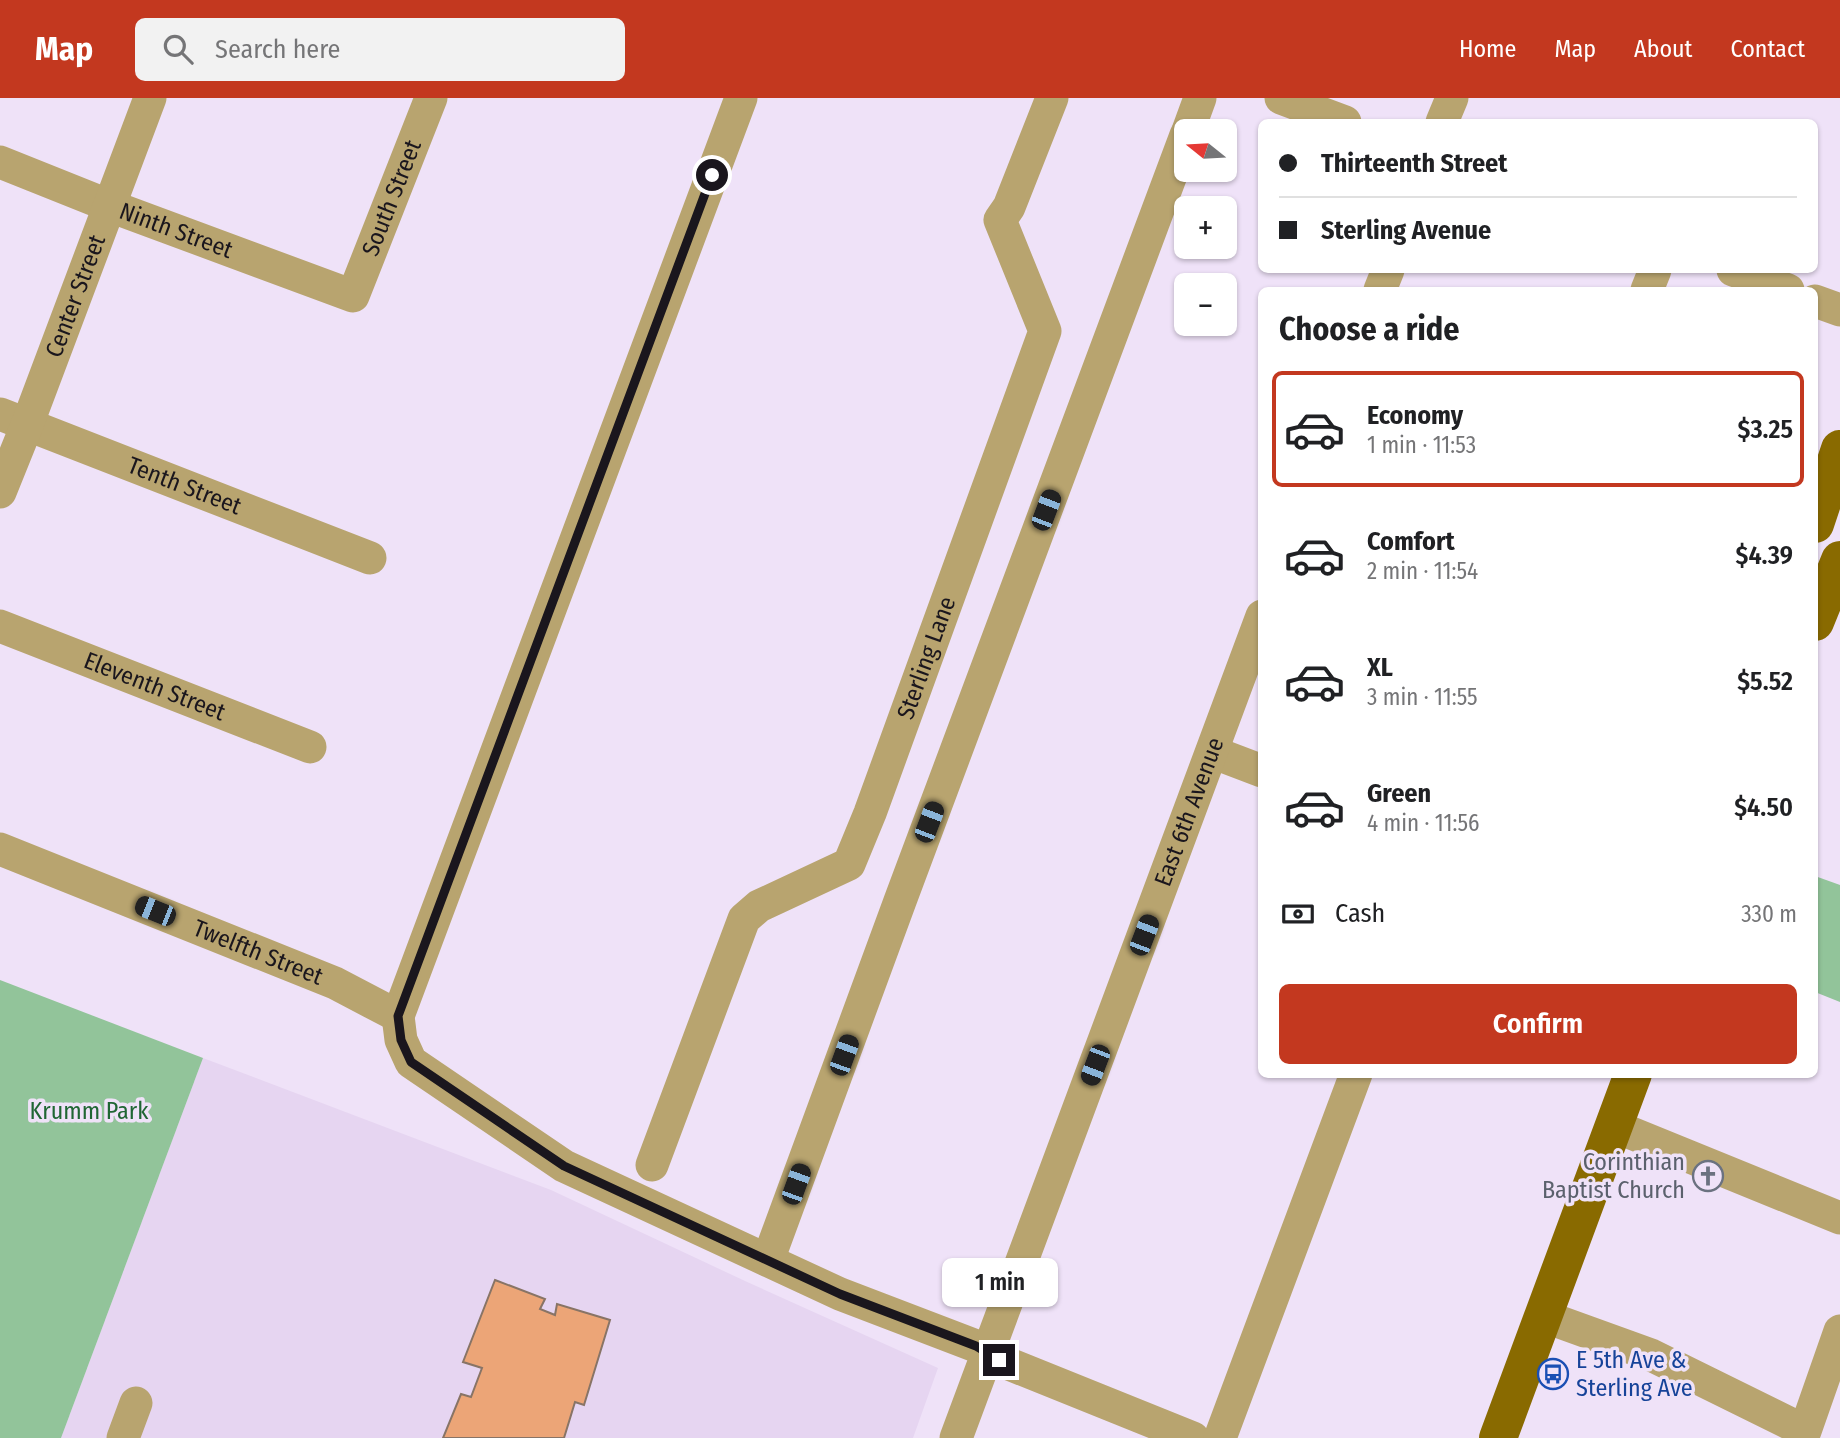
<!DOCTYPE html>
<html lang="en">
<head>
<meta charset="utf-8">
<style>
	:root { --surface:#fff; --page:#f2f2f2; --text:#202124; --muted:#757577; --line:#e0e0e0; --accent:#c3381f }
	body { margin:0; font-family:"Fira Sans Condensed",sans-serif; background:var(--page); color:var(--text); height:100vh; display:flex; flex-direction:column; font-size:26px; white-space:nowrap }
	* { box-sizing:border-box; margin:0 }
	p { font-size:23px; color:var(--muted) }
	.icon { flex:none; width:38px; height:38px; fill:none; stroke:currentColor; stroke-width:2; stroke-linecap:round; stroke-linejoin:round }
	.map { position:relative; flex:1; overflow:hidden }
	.sheet { position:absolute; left:1258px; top:189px; width:560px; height:791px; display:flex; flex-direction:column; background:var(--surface); border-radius:10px; box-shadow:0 2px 5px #0004 }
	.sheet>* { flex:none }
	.hud { position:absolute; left:1258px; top:21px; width:560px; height:154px; border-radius:10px; box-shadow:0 2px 5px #0004; display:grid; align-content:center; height:154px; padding:0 21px; background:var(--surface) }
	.needle { width:46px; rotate:288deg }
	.fabs { position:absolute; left:1174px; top:21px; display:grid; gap:14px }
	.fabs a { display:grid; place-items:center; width:63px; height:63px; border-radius:10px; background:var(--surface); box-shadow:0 2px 5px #0004; font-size:35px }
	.end { position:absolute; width:32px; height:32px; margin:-16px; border:9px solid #1a161d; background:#fff; box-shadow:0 0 0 4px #fff }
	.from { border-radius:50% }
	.bubble { position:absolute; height:49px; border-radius:10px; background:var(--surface); box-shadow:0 2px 5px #0004; font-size:23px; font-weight:600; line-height:49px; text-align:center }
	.car { position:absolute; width:21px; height:42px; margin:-21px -10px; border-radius:9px; box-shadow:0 0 5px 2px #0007; background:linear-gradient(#222 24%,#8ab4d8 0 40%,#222 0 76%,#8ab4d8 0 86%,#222 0) }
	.hud b { display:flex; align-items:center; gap:24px; height:66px; font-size:26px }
	.hud b+b { border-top:2px solid var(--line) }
	.hud i { width:18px; height:18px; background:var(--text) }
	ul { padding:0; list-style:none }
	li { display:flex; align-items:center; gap:21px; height:116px; margin:0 14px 10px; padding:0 7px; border:4px solid transparent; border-radius:10px }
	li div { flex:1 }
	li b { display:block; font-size:26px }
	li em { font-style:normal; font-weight:600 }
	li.selected { border-color:var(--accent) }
	li>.icon { width:63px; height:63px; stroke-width:1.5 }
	h2 { padding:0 21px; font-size:32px; line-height:84px }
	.pay { display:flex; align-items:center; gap:18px; height:77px; padding:0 21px; font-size:26px }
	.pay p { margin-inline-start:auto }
	.primary-button { display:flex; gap:14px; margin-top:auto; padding:14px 21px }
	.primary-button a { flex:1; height:80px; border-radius:10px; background:var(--accent); color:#fff; font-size:28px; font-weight:600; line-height:80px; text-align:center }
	header { display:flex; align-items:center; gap:42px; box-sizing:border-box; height:98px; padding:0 35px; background:var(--accent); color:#fff }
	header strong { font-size:33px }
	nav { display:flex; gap:38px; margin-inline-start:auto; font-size:24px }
	.search { width:490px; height:63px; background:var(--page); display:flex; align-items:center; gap:18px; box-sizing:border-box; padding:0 24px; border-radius:10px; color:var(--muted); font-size:26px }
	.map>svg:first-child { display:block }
	.built { fill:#e6d5f1 }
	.green { fill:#92c49a }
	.building { fill:#eca577; stroke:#887466; stroke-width:2 }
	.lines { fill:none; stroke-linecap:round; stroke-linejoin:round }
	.minor { stroke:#b8a46f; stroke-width:33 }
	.major { stroke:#896a00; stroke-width:38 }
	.route { stroke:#1a161d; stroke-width:9 }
	.labels { text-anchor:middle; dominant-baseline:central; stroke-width:7; stroke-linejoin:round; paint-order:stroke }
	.street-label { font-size:24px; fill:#1a161d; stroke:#efe2f8 }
	.park-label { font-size:24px; fill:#206634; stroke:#efe2f8 }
	.worship-label { font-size:24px; fill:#5b616d; stroke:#efe2f8; text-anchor:end }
	.transit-label { font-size:24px; fill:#164399; stroke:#efe2f8; text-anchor:start }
</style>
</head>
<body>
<header>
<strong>Map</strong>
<div class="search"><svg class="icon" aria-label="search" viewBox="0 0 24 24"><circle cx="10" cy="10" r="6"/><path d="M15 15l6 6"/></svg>Search here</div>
<nav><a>Home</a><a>Map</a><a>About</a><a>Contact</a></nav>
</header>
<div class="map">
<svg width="1840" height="1340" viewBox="0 0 1840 1340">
	<rect width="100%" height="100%" fill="#efe2f8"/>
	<polygon class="built" points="203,960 551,1092 745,1183 938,1270 913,1340 61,1340"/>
	<g class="green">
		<polygon points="1815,778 1840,787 1840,904 1815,894"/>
		<polygon points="0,882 203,960 61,1340 0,1340"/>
	</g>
	<polygon class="building" points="495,1182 545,1201 540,1211 555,1217 557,1206 610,1222 584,1307 575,1304 564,1340 443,1340 461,1296 471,1299 482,1270 463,1264"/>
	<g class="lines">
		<g class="minor">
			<polyline points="741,0 398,918 401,942 411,964 564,1068 840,1196 976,1248 999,1262 1193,1340"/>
			<polyline points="1281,0 1345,24"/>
			<polyline points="1442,24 1452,0"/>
			<polyline points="1188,33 1200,0"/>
			<path id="s1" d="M0 64 110 108 353 198 431 0"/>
			<polyline points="1733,172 1788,192"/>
			<polyline points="1380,192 1388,172"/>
			<polyline points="1647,192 1655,172"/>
			<polyline points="1815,203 1840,212"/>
			<path id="s2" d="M0 316 370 460"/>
			<path id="s3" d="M0 394 27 327 150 0"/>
			<path id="s4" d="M0 528 310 649"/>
			<polyline points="1212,654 1262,673"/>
			<path id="s5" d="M0 751 335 885 398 918"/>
			<polyline points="1614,1028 1840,1120"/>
			<path id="s6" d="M652 1067 744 821 759 808 849 766 870 715 1045 233 1000 122 1009 109 1052 0"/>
			<polyline points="768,1162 900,803 1186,37"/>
			<polyline points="1543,1218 1651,1257 1805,1333 1840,1233"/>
			<polyline points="123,1340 136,1305"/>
			<path id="s7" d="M956 1340 1262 518"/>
			<polyline points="1220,1340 1356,976"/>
		</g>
		<g class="major">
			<polyline points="1815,426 1840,351"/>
			<polyline points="1815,524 1840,462"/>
			<polyline points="1498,1340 1633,976"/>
		</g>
	</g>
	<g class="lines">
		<polyline class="route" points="712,77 398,918 401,942 411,964 564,1068 840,1196 976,1248 999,1262"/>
	</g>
	<defs>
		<g id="church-ring" transform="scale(1.575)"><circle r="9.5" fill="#efe2f8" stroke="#6b7280" stroke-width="1.5"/><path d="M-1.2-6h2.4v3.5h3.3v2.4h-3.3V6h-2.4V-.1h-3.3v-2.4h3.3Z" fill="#6b7280"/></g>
		<g id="bus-ring" transform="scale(1.575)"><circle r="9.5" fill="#efe2f8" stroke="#1a4fb4" stroke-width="1.5"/><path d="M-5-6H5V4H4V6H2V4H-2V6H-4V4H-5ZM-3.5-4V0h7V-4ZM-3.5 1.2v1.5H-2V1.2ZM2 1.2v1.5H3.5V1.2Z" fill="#1a4fb4"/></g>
	</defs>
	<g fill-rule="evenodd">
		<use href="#church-ring" x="1708" y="1078"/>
		<use href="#bus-ring" x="1553" y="1276"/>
	</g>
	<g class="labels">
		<g class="street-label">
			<text stroke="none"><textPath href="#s1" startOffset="483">South Street</textPath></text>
			<text stroke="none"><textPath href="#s1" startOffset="189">Ninth Street</textPath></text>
			<text stroke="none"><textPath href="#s3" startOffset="210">Center Street</textPath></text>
			<text stroke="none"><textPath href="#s2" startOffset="198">Tenth Street</textPath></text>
			<text stroke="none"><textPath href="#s6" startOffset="602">Sterling Lane</textPath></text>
			<text stroke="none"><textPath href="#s4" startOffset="166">Eleventh Street</textPath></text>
			<text stroke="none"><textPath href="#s7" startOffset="668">East 6th Avenue</textPath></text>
			<text stroke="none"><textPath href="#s5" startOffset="278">Twelfth Street</textPath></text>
		</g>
		<g class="park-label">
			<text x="89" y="1013">Krumm Park</text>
		</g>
		<g class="worship-label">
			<text x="1685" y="1064">Corinthian<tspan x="1685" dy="28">Baptist Church</tspan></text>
		</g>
		<g class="transit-label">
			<text x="1576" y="1262">E 5th Ave &amp;<tspan x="1576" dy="28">Sterling Ave</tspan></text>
		</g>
	</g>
</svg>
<div class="fabs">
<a><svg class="needle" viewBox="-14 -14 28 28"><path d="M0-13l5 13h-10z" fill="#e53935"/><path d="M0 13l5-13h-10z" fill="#757577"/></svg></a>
<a>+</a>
<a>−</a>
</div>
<i class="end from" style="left:712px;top:77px"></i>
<i class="end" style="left:999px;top:1262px"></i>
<div class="bubble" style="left:942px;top:1160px;width:116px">1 min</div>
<i class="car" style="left:1046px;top:412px;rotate:21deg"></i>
<i class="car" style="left:929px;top:724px;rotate:21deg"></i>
<i class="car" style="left:155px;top:813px;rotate:292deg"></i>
<i class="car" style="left:1144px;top:837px;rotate:21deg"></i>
<i class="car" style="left:844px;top:957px;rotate:20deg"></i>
<i class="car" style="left:1095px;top:967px;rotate:201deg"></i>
<i class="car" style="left:796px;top:1086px;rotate:20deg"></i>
<div class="hud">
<b><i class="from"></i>Thirteenth Street</b>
<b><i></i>Sterling Avenue</b>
</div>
<section class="sheet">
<h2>Choose a ride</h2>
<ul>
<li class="selected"><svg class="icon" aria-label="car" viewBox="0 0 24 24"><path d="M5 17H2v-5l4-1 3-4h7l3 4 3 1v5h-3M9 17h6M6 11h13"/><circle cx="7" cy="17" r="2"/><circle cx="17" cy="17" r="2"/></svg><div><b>Economy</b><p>1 min · 11:53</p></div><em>$3.25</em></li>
<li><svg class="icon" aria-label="car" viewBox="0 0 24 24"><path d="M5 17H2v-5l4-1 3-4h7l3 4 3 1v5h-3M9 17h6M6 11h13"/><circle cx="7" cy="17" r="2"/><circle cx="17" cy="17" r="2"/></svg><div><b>Comfort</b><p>2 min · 11:54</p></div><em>$4.39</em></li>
<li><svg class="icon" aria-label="car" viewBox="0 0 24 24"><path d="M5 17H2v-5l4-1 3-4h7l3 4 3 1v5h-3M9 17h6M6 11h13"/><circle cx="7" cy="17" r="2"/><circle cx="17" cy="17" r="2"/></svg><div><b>XL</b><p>3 min · 11:55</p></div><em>$5.52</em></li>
<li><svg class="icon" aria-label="car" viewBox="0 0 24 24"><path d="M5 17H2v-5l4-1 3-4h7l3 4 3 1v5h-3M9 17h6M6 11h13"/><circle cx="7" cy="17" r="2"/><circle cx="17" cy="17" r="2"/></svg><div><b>Green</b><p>4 min · 11:56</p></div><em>$4.50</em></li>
</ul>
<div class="pay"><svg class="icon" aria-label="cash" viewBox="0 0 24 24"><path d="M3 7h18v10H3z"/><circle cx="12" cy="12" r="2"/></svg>Cash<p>330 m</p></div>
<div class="primary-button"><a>Confirm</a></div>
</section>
</div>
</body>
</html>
